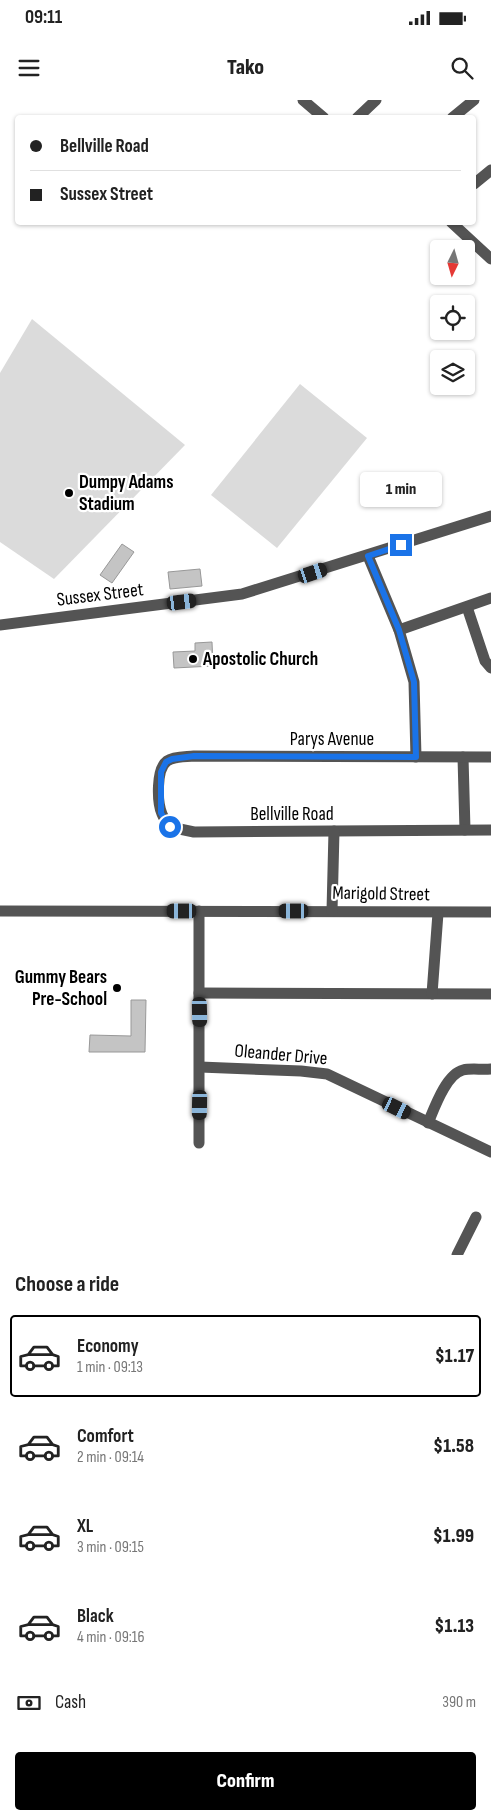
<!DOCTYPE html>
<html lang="en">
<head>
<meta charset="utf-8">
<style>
	:root { --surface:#fff; --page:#f2f2f2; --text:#222; --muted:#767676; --line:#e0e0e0; --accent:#000 }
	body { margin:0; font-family:"Sofia Sans Condensed",sans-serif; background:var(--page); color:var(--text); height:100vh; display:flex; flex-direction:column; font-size:19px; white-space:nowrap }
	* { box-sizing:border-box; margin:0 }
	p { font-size:16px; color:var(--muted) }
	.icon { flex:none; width:28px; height:28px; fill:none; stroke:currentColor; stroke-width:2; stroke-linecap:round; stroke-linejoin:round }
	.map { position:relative; height:1155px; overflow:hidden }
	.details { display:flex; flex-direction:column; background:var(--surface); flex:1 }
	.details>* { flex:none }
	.top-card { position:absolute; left:15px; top:15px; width:461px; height:110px; border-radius:5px; box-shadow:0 1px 4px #0004; display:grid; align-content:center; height:110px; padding:0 15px; background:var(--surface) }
	.needle { width:32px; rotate:185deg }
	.controls { position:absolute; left:430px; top:140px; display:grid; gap:10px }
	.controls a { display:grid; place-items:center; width:45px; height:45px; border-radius:5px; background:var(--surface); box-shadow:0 1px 4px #0004; font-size:25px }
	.end { position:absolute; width:22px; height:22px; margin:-11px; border:6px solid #1a73e8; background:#fff; box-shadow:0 0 0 2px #fff }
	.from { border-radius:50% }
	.bubble { position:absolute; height:35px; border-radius:5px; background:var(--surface); box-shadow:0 1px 4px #0004; font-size:16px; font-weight:800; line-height:35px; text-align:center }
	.car { position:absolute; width:15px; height:30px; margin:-15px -8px; border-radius:6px; box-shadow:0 0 4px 1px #0007; background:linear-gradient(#222 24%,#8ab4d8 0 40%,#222 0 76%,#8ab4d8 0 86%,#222 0) }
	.top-card b { display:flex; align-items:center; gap:18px; height:48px; font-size:19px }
	.top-card b+b { border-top:1px solid var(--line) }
	.top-card i { width:12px; height:12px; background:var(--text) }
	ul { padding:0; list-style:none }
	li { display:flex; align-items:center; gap:15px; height:82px; margin:0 10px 8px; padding:0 5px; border:2px solid transparent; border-radius:5px }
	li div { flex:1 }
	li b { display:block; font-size:19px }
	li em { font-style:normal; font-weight:800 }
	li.active { border-color:var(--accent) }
	li>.icon { width:45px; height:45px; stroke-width:1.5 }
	h2 { padding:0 15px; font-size:22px; line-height:60px }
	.pay { display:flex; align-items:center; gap:12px; height:55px; padding:0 15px; font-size:19px }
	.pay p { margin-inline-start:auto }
	.primary-button { display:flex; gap:10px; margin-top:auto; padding:10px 15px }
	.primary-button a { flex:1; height:58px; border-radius:5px; background:var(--accent); color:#fff; font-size:20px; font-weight:800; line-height:58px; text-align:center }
	.status { display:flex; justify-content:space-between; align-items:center; height:35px; padding:0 25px; background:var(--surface); direction:ltr }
	.status svg { height:14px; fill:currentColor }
	header { display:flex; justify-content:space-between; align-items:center; height:65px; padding:0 15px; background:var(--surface); font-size:22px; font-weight:800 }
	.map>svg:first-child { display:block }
	.green { fill:#dbdbdb }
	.building { fill:#c4c4c4; stroke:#989898 }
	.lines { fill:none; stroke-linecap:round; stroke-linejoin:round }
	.minor { stroke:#545454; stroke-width:11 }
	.route { stroke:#1a73e8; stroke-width:6 }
	.poi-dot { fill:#000; stroke:#fff; stroke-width:2 }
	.labels { text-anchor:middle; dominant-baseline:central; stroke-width:4.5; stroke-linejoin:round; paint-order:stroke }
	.poi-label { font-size:19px; font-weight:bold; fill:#000; stroke:#fff; text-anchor:start }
	.street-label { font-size:19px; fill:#000; stroke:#fff }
</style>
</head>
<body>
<div class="status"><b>09:11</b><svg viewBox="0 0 49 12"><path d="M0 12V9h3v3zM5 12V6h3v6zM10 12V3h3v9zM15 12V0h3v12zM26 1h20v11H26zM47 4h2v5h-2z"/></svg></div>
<header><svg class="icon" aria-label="menu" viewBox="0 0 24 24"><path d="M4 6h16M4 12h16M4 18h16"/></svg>Tako<svg class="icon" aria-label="search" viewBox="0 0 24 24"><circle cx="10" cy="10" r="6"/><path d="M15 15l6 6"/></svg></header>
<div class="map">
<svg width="491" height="1155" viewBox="0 0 491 1155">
	<rect width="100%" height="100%" fill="#fff"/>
	<g class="green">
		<polygon points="32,219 185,345 54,479 0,442 0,273"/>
		<polygon points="300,284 367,338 277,448 211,395"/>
	</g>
	<g class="building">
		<polygon points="122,444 134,452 112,483 100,475"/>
		<polygon points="200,469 202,486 170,489 168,472"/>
		<polygon points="212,542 213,566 174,568 173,552 195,551 195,543"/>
		<polygon points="131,900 146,900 145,952 89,952 90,935 131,936"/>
	</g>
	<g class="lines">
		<g class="minor">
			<polyline points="303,0 324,18"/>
			<polyline points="357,18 376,0"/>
			<polyline points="452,18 474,0"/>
			<polyline points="474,84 491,70"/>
			<polyline points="451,122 491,159"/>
			<polyline points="368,456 399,530 414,582 416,657"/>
			<polyline points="467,507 485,561 491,568"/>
			<polyline points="0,525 242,494 491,416"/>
			<polyline points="399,530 491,498"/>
			<polyline points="463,657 465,730"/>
			<path d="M491 657 194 656C186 657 174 656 167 661 156 669 157 702 162 714 164 719 167 723 170 727L194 732 491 730"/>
			<polyline points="0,811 491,812"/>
			<polyline points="332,811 334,731"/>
			<polyline points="199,893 491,894"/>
			<polyline points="432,894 438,813"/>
			<polyline points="200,967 301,971 327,974 491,1052"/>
			<path d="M428 1023C434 1009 446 974 463 970 471 968 482 970 491 969"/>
			<polyline points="199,1043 199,811"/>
			<polyline points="457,1155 476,1117"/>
		</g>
	</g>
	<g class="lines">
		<polyline class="route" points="170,727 161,713 161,672 166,662 172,659 194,656 416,657 414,582 399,530 368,456 401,445"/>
	</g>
	<g class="poi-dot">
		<circle cx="69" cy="393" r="5"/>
		<circle cx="193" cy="559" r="5"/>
		<circle cx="117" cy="888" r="5"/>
	</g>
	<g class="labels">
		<g class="poi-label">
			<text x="79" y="382">Dumpy Adams<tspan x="79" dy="22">Stadium</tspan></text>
			<text x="203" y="559">Apostolic Church</text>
			<text x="107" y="877" text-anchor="end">Gummy Bears<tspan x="107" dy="22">Pre-School</tspan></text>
		</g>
		<g class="street-label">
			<text transform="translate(100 495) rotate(-7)">Sussex Street</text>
			<text x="332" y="639">Parys Avenue</text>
			<text x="292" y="714">Bellville Road</text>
			<text transform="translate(381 794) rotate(1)">Marigold Street</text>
			<text transform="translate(281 955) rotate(5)">Oleander Drive</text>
		</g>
	</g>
</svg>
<div class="controls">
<a><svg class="needle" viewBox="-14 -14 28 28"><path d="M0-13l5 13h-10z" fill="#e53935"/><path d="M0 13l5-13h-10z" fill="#767676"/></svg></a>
<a><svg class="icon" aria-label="locate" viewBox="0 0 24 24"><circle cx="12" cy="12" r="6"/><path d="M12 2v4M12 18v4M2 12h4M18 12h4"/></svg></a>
<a><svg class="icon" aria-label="layers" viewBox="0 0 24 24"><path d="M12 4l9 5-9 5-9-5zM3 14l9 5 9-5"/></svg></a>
</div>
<i class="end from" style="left:170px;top:727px"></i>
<i class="end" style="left:401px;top:445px"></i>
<div class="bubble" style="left:360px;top:372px;width:82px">1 min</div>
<i class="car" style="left:313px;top:473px;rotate:72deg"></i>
<i class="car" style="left:182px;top:502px;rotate:83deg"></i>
<i class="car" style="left:182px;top:811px;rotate:270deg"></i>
<i class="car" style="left:294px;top:811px;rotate:270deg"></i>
<i class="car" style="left:200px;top:912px;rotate:179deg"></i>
<i class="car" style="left:200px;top:1005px;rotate:181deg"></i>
<i class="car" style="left:397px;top:1008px;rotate:116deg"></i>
<div class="top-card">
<b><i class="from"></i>Bellville Road</b>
<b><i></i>Sussex Street</b>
</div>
</div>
<section class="details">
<h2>Choose a ride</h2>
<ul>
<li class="active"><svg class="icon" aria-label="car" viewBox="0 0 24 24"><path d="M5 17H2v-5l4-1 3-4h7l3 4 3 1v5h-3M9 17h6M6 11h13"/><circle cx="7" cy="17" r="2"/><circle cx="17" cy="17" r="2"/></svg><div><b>Economy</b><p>1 min · 09:13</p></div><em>$1.17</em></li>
<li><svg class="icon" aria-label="car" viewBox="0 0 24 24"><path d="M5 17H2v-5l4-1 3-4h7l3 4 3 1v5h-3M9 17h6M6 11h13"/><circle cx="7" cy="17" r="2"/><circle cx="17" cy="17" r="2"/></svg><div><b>Comfort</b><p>2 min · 09:14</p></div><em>$1.58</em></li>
<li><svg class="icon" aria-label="car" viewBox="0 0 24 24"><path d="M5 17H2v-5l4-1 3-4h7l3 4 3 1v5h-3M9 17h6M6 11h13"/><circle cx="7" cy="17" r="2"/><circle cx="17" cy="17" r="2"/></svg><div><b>XL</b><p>3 min · 09:15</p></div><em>$1.99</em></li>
<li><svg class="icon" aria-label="car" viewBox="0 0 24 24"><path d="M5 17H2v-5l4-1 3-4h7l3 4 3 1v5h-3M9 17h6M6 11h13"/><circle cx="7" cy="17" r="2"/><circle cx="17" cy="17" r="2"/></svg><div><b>Black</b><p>4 min · 09:16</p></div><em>$1.13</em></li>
</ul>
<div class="pay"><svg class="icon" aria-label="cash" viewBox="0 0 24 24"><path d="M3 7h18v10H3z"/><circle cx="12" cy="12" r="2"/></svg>Cash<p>390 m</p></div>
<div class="primary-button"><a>Confirm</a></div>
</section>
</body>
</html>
